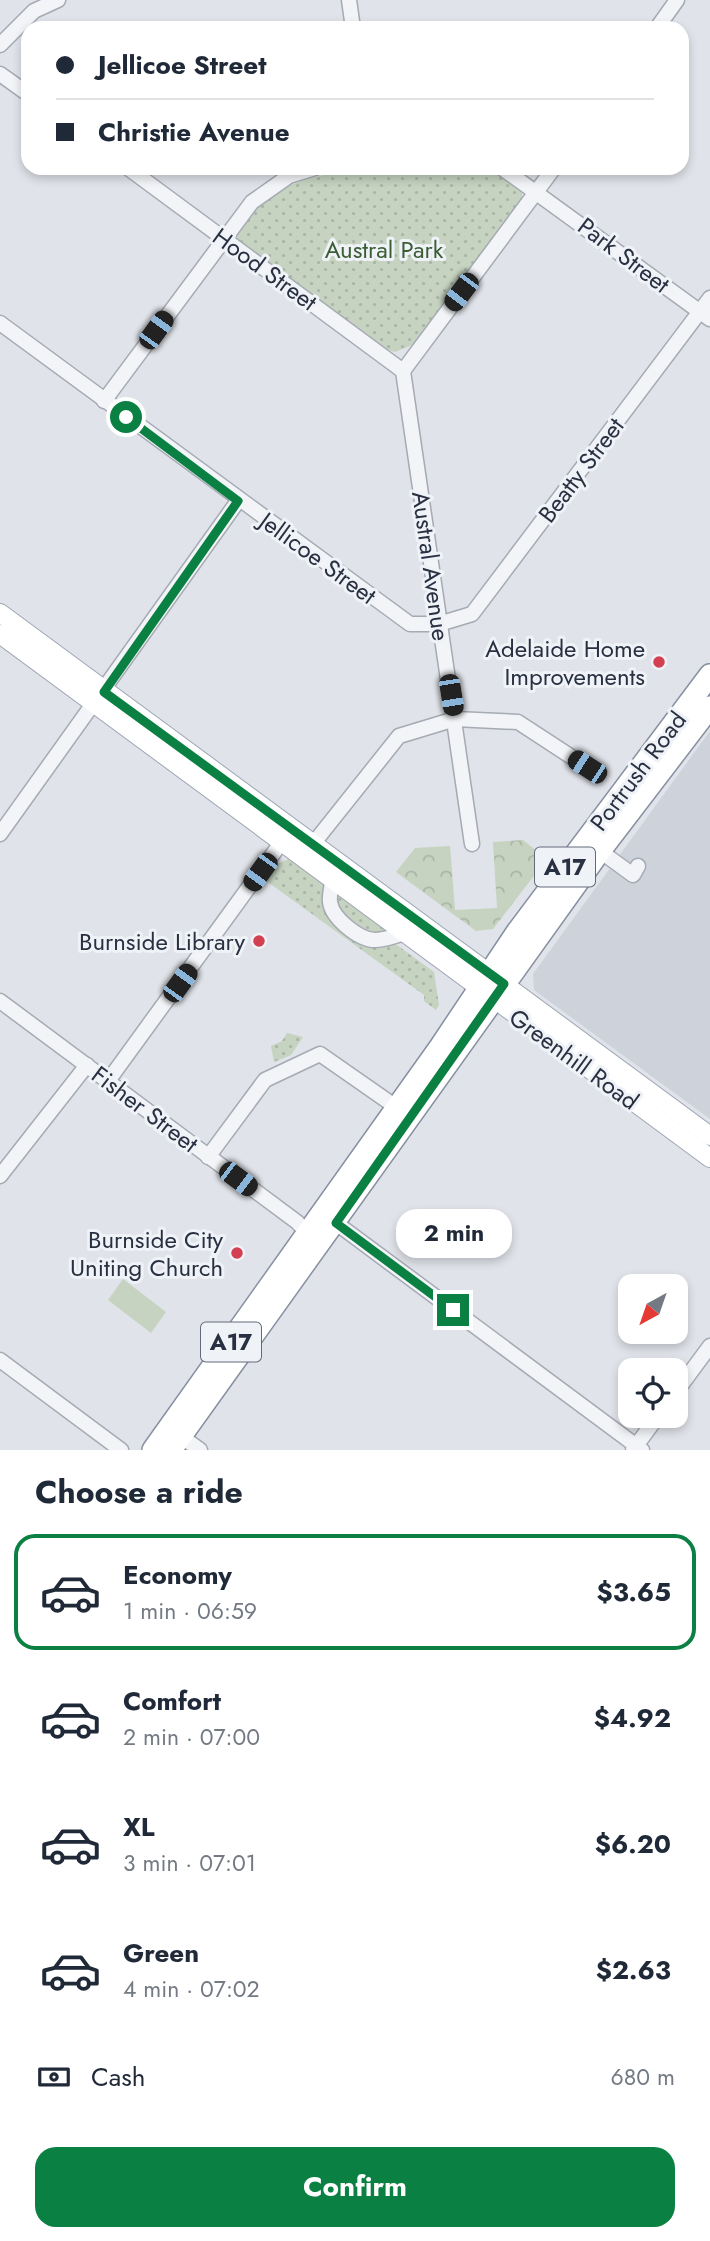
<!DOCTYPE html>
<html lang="en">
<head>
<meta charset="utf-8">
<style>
	:root { --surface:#fff; --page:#f2f2f3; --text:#1f2937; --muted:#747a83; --line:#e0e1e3; --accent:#0b8043 }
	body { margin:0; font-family:Jost,sans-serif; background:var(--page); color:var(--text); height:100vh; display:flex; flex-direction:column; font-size:26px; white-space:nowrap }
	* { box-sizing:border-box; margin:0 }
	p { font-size:23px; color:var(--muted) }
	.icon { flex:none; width:38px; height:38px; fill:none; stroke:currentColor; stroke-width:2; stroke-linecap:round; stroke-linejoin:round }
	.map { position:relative; height:1450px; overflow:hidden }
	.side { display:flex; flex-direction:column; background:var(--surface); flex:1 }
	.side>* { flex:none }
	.hud { position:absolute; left:21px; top:21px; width:668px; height:154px; border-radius:21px; box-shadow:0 4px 10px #0003; display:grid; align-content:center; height:154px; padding:0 35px; background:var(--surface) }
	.needle { width:46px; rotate:220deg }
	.controls { position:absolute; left:618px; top:1274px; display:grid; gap:14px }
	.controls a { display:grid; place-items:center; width:70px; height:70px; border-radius:14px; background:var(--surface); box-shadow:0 4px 10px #0003; font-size:35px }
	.end { position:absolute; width:32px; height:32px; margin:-16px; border:9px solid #0b8043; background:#fff; box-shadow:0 0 0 4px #fff }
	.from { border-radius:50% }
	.bubble { position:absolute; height:49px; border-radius:21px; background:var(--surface); box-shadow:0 4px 10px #0003; font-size:23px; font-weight:700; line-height:49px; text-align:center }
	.car { position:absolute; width:21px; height:42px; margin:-21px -10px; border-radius:9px; box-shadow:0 0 5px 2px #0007; background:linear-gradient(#222 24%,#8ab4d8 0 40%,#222 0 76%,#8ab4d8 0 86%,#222 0) }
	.hud b { display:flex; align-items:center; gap:24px; height:66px; font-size:26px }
	.hud b+b { border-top:2px solid var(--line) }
	.hud i { width:18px; height:18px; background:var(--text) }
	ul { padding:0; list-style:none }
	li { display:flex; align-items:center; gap:21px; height:116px; margin:0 14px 10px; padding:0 21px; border:4px solid transparent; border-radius:21px }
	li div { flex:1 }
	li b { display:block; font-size:26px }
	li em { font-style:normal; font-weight:700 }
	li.selected { border-color:var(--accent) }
	li>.icon { width:63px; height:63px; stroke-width:1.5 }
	h2 { padding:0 35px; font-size:32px; line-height:84px }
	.pay { display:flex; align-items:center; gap:18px; height:77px; padding:0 35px; font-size:26px }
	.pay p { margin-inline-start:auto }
	.cta { display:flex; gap:14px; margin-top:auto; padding:14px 35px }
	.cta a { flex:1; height:80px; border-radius:21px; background:var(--accent); color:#fff; font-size:28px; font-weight:700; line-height:80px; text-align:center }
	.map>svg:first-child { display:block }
	.built { fill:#cdd2db }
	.grass { fill:url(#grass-dots) }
	.park { fill:url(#park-crowns) }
	.pitch { fill:#c5d3c0 }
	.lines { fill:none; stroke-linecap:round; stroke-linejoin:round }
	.minor-casing { stroke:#a5aab3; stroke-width:17 }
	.major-casing { stroke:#9ea7b5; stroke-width:20 }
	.highway-casing { stroke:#8690a0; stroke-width:24 }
	.minor { stroke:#f2f4f7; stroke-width:14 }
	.major { stroke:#fff; stroke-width:18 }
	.highway { stroke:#fff; stroke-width:21 }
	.route { stroke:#0b8043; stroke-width:9 }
	.poi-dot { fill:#d34051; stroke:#eff2f7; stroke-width:2.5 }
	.labels { text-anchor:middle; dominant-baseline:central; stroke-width:6; stroke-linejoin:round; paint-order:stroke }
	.shield { fill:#eff2f7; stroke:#646a78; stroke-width:2 }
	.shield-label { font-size:23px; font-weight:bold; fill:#283041 }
	.park-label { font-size:24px; fill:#3b5d34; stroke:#eff2f7 }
	.street-label { font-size:24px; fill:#283041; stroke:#eff2f7 }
	.poi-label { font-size:24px; fill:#283041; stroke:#eff2f7; text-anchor:end }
</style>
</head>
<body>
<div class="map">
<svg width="710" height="1450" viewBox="0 0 710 1450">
	<defs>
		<pattern id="grass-dots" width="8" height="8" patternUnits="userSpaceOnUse" patternTransform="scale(1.75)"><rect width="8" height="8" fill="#c5d3c0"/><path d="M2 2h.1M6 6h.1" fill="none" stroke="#a9b5a6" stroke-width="1.8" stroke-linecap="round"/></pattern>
		<pattern id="park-crowns" width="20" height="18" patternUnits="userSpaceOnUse" patternTransform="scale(1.75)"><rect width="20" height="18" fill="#c5d3c0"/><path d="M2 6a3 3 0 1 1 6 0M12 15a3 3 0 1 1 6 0" fill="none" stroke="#a9b5a6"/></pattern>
	</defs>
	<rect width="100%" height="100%" fill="#e0e3e9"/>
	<polygon class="built" points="710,731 710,1119 534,990 533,974"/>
	<g class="grass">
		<path d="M367 168C407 168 499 154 522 193V198L415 344 395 352 382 348 232 238C274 181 301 178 367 168Z"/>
		<polygon points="291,858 388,932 397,945 434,972 439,1005 436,1010 424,1001 424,995 265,880 277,864"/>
		<polygon points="287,1033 303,1037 291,1055 274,1062 271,1046 282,1041"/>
	</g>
	<polygon class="park" points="523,840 547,859 493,929 476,931 396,872 415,848 450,846 455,910 497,908 493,842"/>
	<polygon class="pitch" points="123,1279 166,1312 151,1333 108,1300"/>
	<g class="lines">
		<g class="minor-casing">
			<g id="minor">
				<polyline points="349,0 353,28"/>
				<polyline points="657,28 677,0"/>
				<polyline points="0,45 34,11 58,0"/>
				<polyline points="0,74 28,94"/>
				<polyline points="128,168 403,371"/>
				<polyline points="502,168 710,319"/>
				<polyline points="0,323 410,624 439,624 472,614 710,298"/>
				<polyline points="403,371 472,844"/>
				<polyline points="403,371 554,168"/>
				<polyline points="104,401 252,202 289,176 315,168"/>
				<polyline points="0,834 238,501"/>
				<polyline points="313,844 399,736 455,719 518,722 587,767"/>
				<polyline points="600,851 633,875 638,866"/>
				<path d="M332 880C332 887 329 895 330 902 332 918 359 940 375 940 384 940 394 936 402 934"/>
				<polyline points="0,1001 297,1222 312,1238"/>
				<polyline points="108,1081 286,836"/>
				<polyline points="208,1157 265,1080 320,1054 396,1107"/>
				<polyline points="0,1176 87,1065"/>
				<polyline points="336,1223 642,1450"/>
				<polyline points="0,1360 121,1450"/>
				<polyline points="676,1392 710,1346"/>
				<polyline points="175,1432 200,1450"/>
				<polyline points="633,1450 658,1416"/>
			</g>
		</g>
		<g class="major-casing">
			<g id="major">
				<polyline points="0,613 710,1136"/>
				<path d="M0 634C236 810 473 984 710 1158"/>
			</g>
		</g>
		<g class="highway-casing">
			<g id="highway">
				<polyline points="153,1450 440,1047 517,932 710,675"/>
				<polyline points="171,1450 600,851 710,707"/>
			</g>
		</g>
		<use href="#minor" class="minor"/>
		<use href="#major" class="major"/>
		<use href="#highway" class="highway"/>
	</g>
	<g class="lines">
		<polyline class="route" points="126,417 238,501 104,692 504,984 336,1223 453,1310"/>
	</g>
	<g class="poi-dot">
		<circle cx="659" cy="662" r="7"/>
		<circle cx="259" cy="941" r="7"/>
		<circle cx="237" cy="1253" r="7"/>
	</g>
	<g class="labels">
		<g class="shield">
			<rect x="535" y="847.5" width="60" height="39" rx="5"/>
			<rect x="201" y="1322.5" width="60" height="39" rx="5"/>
		</g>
		<g class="shield-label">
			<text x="565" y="867">A17</text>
			<text x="231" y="1342">A17</text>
		</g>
		<g class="park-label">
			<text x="384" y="249">Austral Park</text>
		</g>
		<g class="street-label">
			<text transform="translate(624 255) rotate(37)">Park Street</text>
			<text transform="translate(265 269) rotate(36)">Hood Street</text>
			<text transform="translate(581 470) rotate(-53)">Beatty Street</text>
			<text transform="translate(318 558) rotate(36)">Jellicoe Street</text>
			<text transform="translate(431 566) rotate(82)">Austral Avenue</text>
			<text transform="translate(638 771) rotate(-53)">Portrush Road</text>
			<text transform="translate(574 1059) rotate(36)">Greenhill Road</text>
			<text transform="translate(145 1109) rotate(37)">Fisher Street</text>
		</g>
		<g class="poi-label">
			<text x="645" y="648">Adelaide Home<tspan x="645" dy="28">Improvements</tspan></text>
			<text x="245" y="941">Burnside Library</text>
			<text x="223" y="1239">Burnside City<tspan x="223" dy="28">Uniting Church</tspan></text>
		</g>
	</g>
</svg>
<div class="controls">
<a><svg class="needle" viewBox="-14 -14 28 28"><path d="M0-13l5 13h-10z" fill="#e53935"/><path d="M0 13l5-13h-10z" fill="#747a83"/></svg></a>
<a><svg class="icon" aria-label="locate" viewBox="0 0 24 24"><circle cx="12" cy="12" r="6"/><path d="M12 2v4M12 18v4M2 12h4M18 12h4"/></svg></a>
</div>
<i class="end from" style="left:126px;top:417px"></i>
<i class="end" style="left:453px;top:1310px"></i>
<div class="bubble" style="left:396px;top:1209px;width:116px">2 min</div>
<i class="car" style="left:461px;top:292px;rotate:217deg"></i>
<i class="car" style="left:156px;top:330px;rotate:36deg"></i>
<i class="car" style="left:451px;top:695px;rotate:171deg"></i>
<i class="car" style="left:587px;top:767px;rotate:303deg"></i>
<i class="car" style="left:260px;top:872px;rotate:216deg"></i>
<i class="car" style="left:180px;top:983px;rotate:36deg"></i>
<i class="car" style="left:238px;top:1179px;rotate:127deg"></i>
<div class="hud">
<b><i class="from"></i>Jellicoe Street</b>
<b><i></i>Christie Avenue</b>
</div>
</div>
<section class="side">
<h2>Choose a ride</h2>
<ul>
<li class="selected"><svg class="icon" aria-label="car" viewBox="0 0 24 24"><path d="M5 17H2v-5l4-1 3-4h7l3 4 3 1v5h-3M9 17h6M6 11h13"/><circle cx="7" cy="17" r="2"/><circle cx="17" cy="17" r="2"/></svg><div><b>Economy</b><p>1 min · 06:59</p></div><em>$3.65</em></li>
<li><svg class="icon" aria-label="car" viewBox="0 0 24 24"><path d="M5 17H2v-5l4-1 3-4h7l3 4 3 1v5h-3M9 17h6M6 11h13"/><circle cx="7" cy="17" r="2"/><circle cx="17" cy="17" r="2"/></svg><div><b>Comfort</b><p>2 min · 07:00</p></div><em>$4.92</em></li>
<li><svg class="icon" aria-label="car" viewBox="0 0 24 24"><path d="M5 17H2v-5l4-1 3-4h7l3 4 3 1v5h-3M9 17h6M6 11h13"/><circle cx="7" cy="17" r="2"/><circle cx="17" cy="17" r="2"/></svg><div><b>XL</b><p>3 min · 07:01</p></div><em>$6.20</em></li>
<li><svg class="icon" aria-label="car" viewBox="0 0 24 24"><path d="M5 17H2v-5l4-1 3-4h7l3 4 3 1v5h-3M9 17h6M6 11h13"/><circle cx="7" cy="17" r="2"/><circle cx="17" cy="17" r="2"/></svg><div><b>Green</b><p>4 min · 07:02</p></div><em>$2.63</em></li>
</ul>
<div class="pay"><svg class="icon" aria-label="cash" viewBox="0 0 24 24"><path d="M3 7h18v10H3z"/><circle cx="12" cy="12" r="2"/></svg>Cash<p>680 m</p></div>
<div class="cta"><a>Confirm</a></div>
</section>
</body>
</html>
